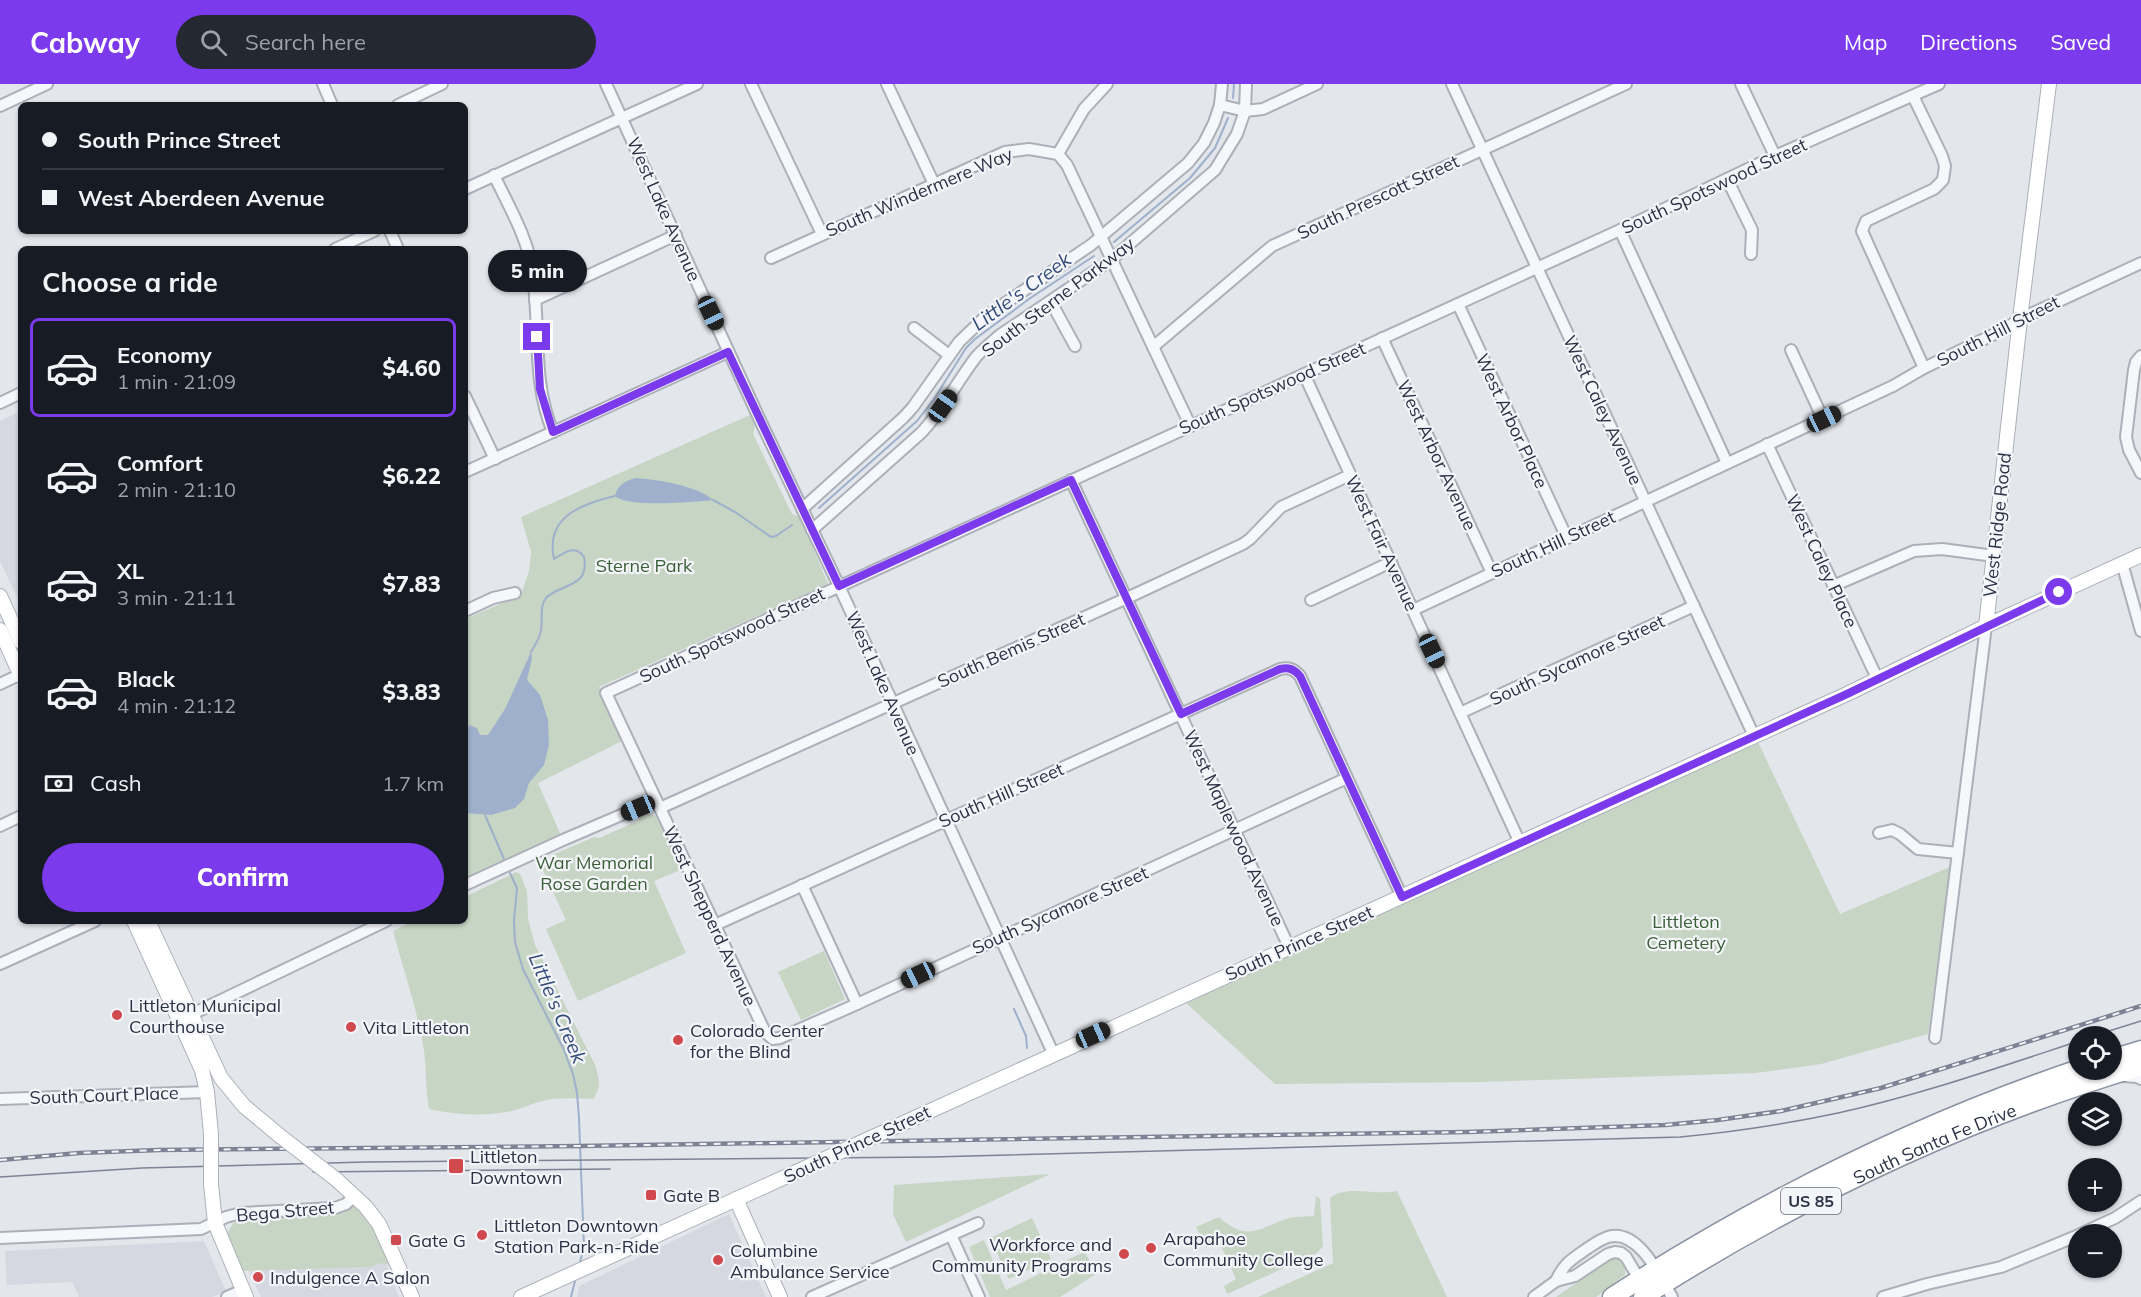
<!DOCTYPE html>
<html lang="en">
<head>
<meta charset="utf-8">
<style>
	:root { --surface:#171b24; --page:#242831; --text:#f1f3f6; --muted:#9ea1a6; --line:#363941; --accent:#7c3aed }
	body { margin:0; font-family:Mulish,sans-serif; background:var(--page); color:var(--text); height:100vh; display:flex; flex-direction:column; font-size:22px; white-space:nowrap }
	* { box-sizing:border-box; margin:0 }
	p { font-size:20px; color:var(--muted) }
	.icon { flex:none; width:33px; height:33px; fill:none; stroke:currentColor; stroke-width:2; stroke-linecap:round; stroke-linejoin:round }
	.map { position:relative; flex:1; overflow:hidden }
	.details { position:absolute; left:18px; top:162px; width:450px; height:678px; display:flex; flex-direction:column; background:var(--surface); border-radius:9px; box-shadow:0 2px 4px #0004 }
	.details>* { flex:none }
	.hud { position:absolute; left:18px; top:18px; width:450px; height:132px; border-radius:9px; box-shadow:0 2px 4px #0004; display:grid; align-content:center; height:132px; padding:0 24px; background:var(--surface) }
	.tools { position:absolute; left:2068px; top:942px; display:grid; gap:12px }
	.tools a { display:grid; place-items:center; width:54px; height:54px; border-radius:50%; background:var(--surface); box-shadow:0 2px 4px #0004; font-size:30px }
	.end { position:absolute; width:27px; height:27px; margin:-14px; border:8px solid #7c3aed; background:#fff; box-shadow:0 0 0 3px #fff }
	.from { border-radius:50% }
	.bubble { position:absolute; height:42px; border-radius:21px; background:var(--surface); box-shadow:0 2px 4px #0004; font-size:20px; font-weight:800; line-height:42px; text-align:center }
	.car { position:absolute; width:18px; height:36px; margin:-18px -9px; border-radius:8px; box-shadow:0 0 4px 2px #0007; background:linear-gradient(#222 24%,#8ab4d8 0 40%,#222 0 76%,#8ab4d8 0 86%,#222 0) }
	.hud b { display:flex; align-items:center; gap:21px; height:57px; font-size:22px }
	.hud b+b { border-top:2px solid var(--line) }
	.hud i { width:15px; height:15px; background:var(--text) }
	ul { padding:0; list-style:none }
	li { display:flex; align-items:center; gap:18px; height:99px; margin:0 12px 9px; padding:0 12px; border:3px solid transparent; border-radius:9px }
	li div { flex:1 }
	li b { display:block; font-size:22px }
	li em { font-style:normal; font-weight:800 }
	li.on { border-color:var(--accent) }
	li>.icon { width:54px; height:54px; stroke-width:1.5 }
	h2 { padding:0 24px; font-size:27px; line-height:72px }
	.pay { display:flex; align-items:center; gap:15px; height:66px; padding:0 24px; font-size:22px }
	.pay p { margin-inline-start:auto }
	.action { display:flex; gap:12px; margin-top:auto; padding:12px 24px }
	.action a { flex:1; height:69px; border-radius:36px; background:var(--accent); color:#fff; font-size:24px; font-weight:800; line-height:69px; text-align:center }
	header { display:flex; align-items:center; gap:36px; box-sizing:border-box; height:84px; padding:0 30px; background:var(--accent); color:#fff }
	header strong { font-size:28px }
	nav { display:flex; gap:33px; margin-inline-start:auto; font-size:21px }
	.search { width:420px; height:54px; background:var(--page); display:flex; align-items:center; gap:15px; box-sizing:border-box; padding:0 21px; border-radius:33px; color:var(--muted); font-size:22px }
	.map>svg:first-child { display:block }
	.built { fill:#d5d8e0 }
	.green { fill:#c7d5c4 }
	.water { fill:#9eb0cb }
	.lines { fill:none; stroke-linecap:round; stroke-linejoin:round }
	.stream { stroke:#9eb0cb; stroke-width:2 }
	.street-casing { stroke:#acb0b9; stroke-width:14 }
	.secondary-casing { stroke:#acb0b9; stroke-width:16 }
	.highway-casing { stroke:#8a91a2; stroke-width:21 }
	.street { stroke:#f6f7fa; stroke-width:10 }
	.secondary { stroke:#fff; stroke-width:14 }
	.highway { stroke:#fff; stroke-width:18 }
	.tram { stroke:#7d8395; stroke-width:1.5 }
	.rail-casing { stroke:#7d8395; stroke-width:4.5 }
	.rail { stroke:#f3f5f9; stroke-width:2; stroke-dasharray:7; stroke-linecap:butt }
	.secondary-bridge-casing { stroke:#acb0b9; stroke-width:16; stroke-linecap:butt }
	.secondary-bridge { stroke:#fff; stroke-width:14 }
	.route { stroke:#7c3aed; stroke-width:8 }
	.poi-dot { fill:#d0494f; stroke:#f3f5f9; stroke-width:2 }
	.labels { text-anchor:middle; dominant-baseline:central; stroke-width:4.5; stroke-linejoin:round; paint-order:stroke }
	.shield { fill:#f3f5f9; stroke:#676c7a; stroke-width:1.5 }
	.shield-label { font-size:16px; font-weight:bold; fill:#2b3144 }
	.street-label { font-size:18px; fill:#2b3144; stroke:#f3f5f9 }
	.park-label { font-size:18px; fill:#3b6038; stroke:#f3f5f9 }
	.poi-label { font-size:18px; fill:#2b3144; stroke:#f3f5f9; text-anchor:start }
	.water-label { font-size:20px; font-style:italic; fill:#344c79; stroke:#f3f5f9 }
</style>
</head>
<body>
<header>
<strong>Cabway</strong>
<div class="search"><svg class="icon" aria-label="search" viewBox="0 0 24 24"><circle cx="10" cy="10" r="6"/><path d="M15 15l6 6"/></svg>Search here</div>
<nav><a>Map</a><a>Directions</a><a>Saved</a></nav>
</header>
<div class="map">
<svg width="2141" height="1213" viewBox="0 0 2141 1213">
	<rect width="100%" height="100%" fill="#e3e6eb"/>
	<g class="built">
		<polygon points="21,327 21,522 0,477 0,337"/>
		<polygon points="729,1130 766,1213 577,1213 579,1202"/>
		<polygon points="204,1157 226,1207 212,1213 79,1213 72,1198 7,1201 5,1167"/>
		<polygon points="381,1179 386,1179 399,1213 261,1213 248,1186 371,1183"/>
	</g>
	<g class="green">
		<polygon points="750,331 755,342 753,350 792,430 800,433 828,500 599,603 624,656 538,699 563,756 465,801 465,535 521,511 529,487 531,468 521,433"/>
		<polygon points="1757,656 1840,830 1950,783 1928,950 1821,980 1756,989 1480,998 1275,1000 1186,919"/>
		<polygon points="646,729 659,733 683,785 654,797 686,869 578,917 546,845 566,836 540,780 550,775 552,771 594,753 599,754 638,737 640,733"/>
		<path d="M516 788 520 790 527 807 528 835 535 861 595 981C599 994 602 1003 593 1015 579 1014 565 1014 552 1015 536 1017 523 1025 507 1028 482 1032 454 1031 429 1025 425 1003 427 983 423 960 416 922 403 884 393 847L413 837H465V813Z"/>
		<polygon points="824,867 845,915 801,936 778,888"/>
		<polygon points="1050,1090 906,1158 893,1130 894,1101"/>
		<path d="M1397 1107 1447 1213H1258L1333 1179 1330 1114C1347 1100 1377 1112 1397 1107Z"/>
		<path d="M1316 1112 1320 1115 1323 1162 1317 1169 1227 1210 1224 1202 1236 1195 1221 1162 1219 1158 1206 1164 1196 1143 1219 1133C1248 1159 1258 1144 1289 1134 1297 1132 1306 1133 1314 1132Z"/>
		<path d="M354 1121C371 1139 381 1156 391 1178L390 1181 381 1179 371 1183 243 1187 239 1185C230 1164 217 1151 240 1134L341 1129Z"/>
		<polygon points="1032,1134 1051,1175 1009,1195 990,1154"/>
		<polygon points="984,1156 1006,1206 1084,1168 1097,1187 1096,1190 1060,1213 990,1213 969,1163"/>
		<path d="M1615 1174C1623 1178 1626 1182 1625 1191L1596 1213H1556L1609 1176Z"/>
	</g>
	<g class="water">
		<path d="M635 394C656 395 698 402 713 416 693 418 628 424 615 412 617 401 626 397 635 394Z"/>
		<polygon points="531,568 532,574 527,596 540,611 548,636 549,661 544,681 529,699 524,715 515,724 491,731 465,729 465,657 469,641 477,644 480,651 488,651 505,625"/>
	</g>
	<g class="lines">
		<g class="stream">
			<polyline points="1233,14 1234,0"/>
			<polyline points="1114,158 1190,94 1215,64 1228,34"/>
			<polyline points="713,416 735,428 771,453 776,452 792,441"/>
			<polyline points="819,424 917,337 934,315 966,264 975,255 1029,215 1094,172"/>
			<path d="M531 568C535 561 540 554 541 546 543 536 539 523 546 514 561 499 590 504 584 473 575 459 563 470 554 475 545 433 581 420 615 412"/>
			<polyline points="485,731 504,775"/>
			<polyline points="510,789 517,804 514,837 515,858 523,885 564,966 573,990 577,1009 579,1034 584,1164 579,1181"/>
			<polyline points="1014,925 1026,952 1027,964"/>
			<polyline points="571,1213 576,1193"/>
		</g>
		<g class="street-casing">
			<g id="street">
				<polyline points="323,0 332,21"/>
				<polyline points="606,0 759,334 839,502 1053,969"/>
				<polyline points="751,0 822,150"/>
				<polyline points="887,0 934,100"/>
				<polyline points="1452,0 1754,652"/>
				<polyline points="1741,0 1775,72"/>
				<polyline points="1913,12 1942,72 1945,82 1943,96 1934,105 1866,137 1862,147 1924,284"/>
				<polyline points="398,21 442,0"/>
				<polyline points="1220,21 1245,27 1263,25 1317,0"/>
				<polyline points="0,22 47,0"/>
				<polyline points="1058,70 1067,81 1190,341"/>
				<polyline points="1058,70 1084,25 1107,0"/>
				<path d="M494 91C508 121 527 152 532 185 541 239 531 296 553 348"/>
				<polyline points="1727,95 1752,146 1751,170"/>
				<polyline points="465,105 697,0"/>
				<polyline points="1620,146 1727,379"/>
				<polyline points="390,147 398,165"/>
				<polyline points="335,165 374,147"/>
				<polyline points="771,174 1005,68 1029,65 1058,70"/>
				<polyline points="535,216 676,151"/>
				<polyline points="1051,218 1075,262"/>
				<polyline points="1458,220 1567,454"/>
				<polyline points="914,244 949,271"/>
				<polyline points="1382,254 1492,489"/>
				<polyline points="1153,263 1272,162 1626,0"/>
				<polyline points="1791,266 1823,335"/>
				<polyline points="2141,272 2136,278 2134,286 2126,353 2129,366 2141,389"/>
				<polyline points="1304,290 1520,759"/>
				<polyline points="465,312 495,375"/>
				<polyline points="0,319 21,309"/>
				<polyline points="1767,360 1877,594"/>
				<polyline points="465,388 728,268"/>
				<polyline points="1071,396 1289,863"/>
				<polyline points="802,425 904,333 913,323 959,258 986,232 1091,161 1188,79 1204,59 1214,39 1220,21 1222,0"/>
				<path d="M812 446 921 349C943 326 957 298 976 273 983 265 992 258 1000 251L1111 176 1215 86 1237 50 1245 27 1246 0"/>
				<polyline points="2122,479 2141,547"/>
				<polyline points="1833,502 1914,467 1942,465 1994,472"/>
				<polyline points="1311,516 1391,478"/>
				<polyline points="1413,526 1893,302 1924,284 2005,245 2020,235 2141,179"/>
				<polyline points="465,527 493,514 515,509"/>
				<polyline points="0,600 21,590"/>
				<polyline points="1460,629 1694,522"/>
				<polyline points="1347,694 857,920 780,954 773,955 765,948 606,609 1620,146 1775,72 1939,0"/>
				<polyline points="660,724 1127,514 1243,460 1250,455 1281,423 1350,391"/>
				<polyline points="0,742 21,732"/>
				<polyline points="1879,749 1892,746 1900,750 1918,765 1958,769"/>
				<polyline points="465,801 563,756 656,716"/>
				<polyline points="802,801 857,920"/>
				<path d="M715 841 1280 585C1289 583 1294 585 1300 592L1402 813"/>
				<polyline points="0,880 95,837"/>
				<polyline points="186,933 386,837"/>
				<polyline points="1935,954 1986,542"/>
				<polyline points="2124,992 2137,993 2141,995"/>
				<polyline points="0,1015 207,1008"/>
				<polyline points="2080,1150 2115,1134 2141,1117"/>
				<polyline points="951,1151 979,1213"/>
				<polyline points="0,1154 201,1145 226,1133 241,1129 335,1124 346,1120 354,1112"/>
				<path d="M1556 1197C1564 1179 1571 1176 1588 1164 1594 1160 1601 1155 1608 1153 1638 1144 1660 1192 1672 1213"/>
				<polyline points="227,1213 243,1206"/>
				<polyline points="812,1213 978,1139"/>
				<polyline points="1534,1213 1556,1197 1575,1192 1608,1170 1615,1168 1621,1169 1626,1173 1642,1200"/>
				<polyline points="1883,1213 1927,1200 2001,1183 2079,1151"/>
			</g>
		</g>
		<g class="secondary-casing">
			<g id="secondary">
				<polyline points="0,512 21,558"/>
				<polyline points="1986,542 2020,235 2049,0"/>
				<polyline points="0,546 21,592"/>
				<polyline points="134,837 202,986 207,1008 211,1050"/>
				<polyline points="148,837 221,994 244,1022 280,1052"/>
				<polyline points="897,1042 1847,610 1986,542 2141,471"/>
				<polyline points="337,1096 366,1123 379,1140 412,1213"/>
				<polyline points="211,1100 215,1139 246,1213"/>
				<polyline points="736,1115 780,1213"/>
				<polyline points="521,1213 796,1088"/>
			</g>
		</g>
		<g class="highway-casing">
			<g id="highway">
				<polyline points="2112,975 2141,966"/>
				<path d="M1612 1213C1760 1118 1912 1041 2079 985"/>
				<path id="s1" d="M1643 1213C1798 1114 1965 1035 2141 982"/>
			</g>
		</g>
		<use href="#street" class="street"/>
		<use href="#secondary" class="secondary"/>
		<use href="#highway" class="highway"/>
		<g class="tram">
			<polyline points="2093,952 2141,937"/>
			<polyline points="313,1088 610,1085"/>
			<path d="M0 1093 142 1084 366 1078 932 1073 1680 1053C1733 1048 1786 1040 1838 1029 1920 1011 2000 983 2079 957"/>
		</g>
		<g class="rail-casing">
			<polyline id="rail" points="0,1076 79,1069 159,1066 580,1062 1467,1048 1665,1041 1718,1036 1781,1027 1881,1004 2141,922"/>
		</g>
		<use href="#rail" class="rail"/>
		<g class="secondary-bridge-casing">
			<g id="secondary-bridge">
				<polyline points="211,1050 211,1100"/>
				<polyline points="280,1052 337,1096"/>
				<polyline points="796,1088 897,1042"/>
			</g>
		</g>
		<use href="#secondary-bridge" class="secondary-bridge"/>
	</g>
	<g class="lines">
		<path class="route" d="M537 253 540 305 553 348 728 268 839 502 1071 396 1181 630 1280 585C1289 583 1294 585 1300 592L1402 813 1847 610 2059 508"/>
	</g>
	<g class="poi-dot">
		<circle cx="117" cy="931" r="6"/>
		<circle cx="351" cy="943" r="6"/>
		<circle cx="678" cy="956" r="6"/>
		<rect x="448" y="1074" width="16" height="16" rx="3"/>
		<rect x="645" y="1105" width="12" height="12" rx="3"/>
		<circle cx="482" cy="1151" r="6"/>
		<rect x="390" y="1150" width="12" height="12" rx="3"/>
		<circle cx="1151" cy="1164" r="6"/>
		<circle cx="1124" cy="1170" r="6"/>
		<circle cx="718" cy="1176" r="6"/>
		<circle cx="258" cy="1193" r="6"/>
	</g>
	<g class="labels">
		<rect class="shield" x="1781" y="1104" width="60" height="26" rx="4.5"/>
		<g class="shield-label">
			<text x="1811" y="1117">US 85</text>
		</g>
		<g class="street-label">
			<text transform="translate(1714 102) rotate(-25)">South Spotswood Street</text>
			<text transform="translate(919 108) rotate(-23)">South Windermere Way</text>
			<text transform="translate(1378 113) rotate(-25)">South Prescott Street</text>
			<text transform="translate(664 125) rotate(66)">West Lake Avenue</text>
			<text transform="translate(1058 213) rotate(-37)">South Sterne Parkway</text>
			<text transform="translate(1998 247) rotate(-27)">South Hill Street</text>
			<text transform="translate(1272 304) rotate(-24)">South Spotswood Street</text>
			<text transform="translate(1603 326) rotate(65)">West Caley Avenue</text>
			<text transform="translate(1512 337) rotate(65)">West Arbor Place</text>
			<text transform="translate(1437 371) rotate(65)">West Arbor Avenue</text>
			<text transform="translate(1997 441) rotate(-84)">West Ridge Road</text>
			<text transform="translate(1382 459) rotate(65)">West Fair Avenue</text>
			<text transform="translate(1553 460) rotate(-25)">South Hill Street</text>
			<text transform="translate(1822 477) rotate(65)">West Caley Place</text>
			<text transform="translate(732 551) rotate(-25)">South Spotswood Street</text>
			<text transform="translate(1011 566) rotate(-24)">South Bemis Street</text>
			<text transform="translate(1577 576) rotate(-25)">South Sycamore Street</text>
			<text transform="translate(883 599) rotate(66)">West Lake Avenue</text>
			<text transform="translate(1001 711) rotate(-24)">South Hill Street</text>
			<text transform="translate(1234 744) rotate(65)">West Maplewood Avenue</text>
			<text transform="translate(1060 826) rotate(-24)">South Sycamore Street</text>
			<text transform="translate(710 832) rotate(65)">West Shepperd Avenue</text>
			<text transform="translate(1299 859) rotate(-24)">South Prince Street</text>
			<text transform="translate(104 1011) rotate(-2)">South Court Place</text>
			<text transform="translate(857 1060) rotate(-25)">South Prince Street</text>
			<text stroke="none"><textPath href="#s1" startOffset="330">South Santa Fe Drive</textPath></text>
			<text transform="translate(285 1127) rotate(-5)">Bega Street</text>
		</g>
		<g class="park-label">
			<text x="644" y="481">Sterne Park</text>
			<text x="594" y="778">War Memorial<tspan x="594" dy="21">Rose Garden</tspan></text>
			<text x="1686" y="837">Littleton<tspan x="1686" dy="21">Cemetery</tspan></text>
		</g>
		<g class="poi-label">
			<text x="129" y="921">Littleton Municipal<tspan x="129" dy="21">Courthouse</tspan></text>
			<text x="363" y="943">Vita Littleton</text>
			<text x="690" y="946">Colorado Center<tspan x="690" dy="21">for the Blind</tspan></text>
			<text x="470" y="1072">Littleton<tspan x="470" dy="21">Downtown</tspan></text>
			<text x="663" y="1111">Gate B</text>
			<text x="494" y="1141">Littleton Downtown<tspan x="494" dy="21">Station Park-n-Ride</tspan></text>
			<text x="1163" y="1154">Arapahoe<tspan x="1163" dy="21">Community College</tspan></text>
			<text x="408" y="1156">Gate G</text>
			<text x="1112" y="1160" text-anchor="end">Workforce and<tspan x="1112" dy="21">Community Programs</tspan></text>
			<text x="730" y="1166">Columbine<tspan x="730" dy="21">Ambulance Service</tspan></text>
			<text x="270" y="1193">Indulgence A Salon</text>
		</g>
		<g class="water-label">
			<text transform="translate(1021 207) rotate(-36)">Little's Creek</text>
			<text transform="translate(558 924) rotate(67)">Little's Creek</text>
		</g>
	</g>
</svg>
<div class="tools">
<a><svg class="icon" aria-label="locate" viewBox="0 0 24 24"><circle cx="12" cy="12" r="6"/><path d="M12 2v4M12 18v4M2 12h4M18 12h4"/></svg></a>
<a><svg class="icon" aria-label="layers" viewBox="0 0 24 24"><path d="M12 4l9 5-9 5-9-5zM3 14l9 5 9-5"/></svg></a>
<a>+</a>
<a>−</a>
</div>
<i class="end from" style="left:2059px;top:508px"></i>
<i class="end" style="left:537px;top:253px"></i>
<div class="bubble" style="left:488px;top:166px;width:99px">5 min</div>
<i class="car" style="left:711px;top:229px;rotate:155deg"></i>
<i class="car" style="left:943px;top:322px;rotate:35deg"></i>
<i class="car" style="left:1824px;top:335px;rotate:65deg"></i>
<i class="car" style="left:1432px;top:567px;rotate:155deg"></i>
<i class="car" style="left:638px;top:724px;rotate:247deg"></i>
<i class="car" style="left:918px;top:891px;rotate:245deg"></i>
<i class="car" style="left:1093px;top:951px;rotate:66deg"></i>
<div class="hud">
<b><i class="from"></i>South Prince Street</b>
<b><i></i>West Aberdeen Avenue</b>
</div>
<section class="details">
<h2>Choose a ride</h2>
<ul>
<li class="on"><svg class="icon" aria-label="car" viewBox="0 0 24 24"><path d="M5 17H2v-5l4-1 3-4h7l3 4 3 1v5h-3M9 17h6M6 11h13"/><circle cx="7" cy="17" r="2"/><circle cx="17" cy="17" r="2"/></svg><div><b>Economy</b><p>1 min · 21:09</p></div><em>$4.60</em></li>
<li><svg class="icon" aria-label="car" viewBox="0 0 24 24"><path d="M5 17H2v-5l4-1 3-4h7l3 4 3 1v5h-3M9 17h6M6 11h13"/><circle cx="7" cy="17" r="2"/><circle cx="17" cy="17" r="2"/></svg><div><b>Comfort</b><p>2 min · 21:10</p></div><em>$6.22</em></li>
<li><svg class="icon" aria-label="car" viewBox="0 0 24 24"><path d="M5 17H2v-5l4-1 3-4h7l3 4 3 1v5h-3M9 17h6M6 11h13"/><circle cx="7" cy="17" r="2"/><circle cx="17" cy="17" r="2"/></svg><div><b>XL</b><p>3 min · 21:11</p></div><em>$7.83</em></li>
<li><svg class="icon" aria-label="car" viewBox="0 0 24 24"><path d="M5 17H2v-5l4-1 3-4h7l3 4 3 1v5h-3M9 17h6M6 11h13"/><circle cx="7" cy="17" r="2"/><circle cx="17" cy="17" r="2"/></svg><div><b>Black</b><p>4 min · 21:12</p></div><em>$3.83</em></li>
</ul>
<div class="pay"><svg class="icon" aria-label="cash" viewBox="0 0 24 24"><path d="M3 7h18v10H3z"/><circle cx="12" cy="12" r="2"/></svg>Cash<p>1.7 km</p></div>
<div class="action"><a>Confirm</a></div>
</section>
</div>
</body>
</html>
